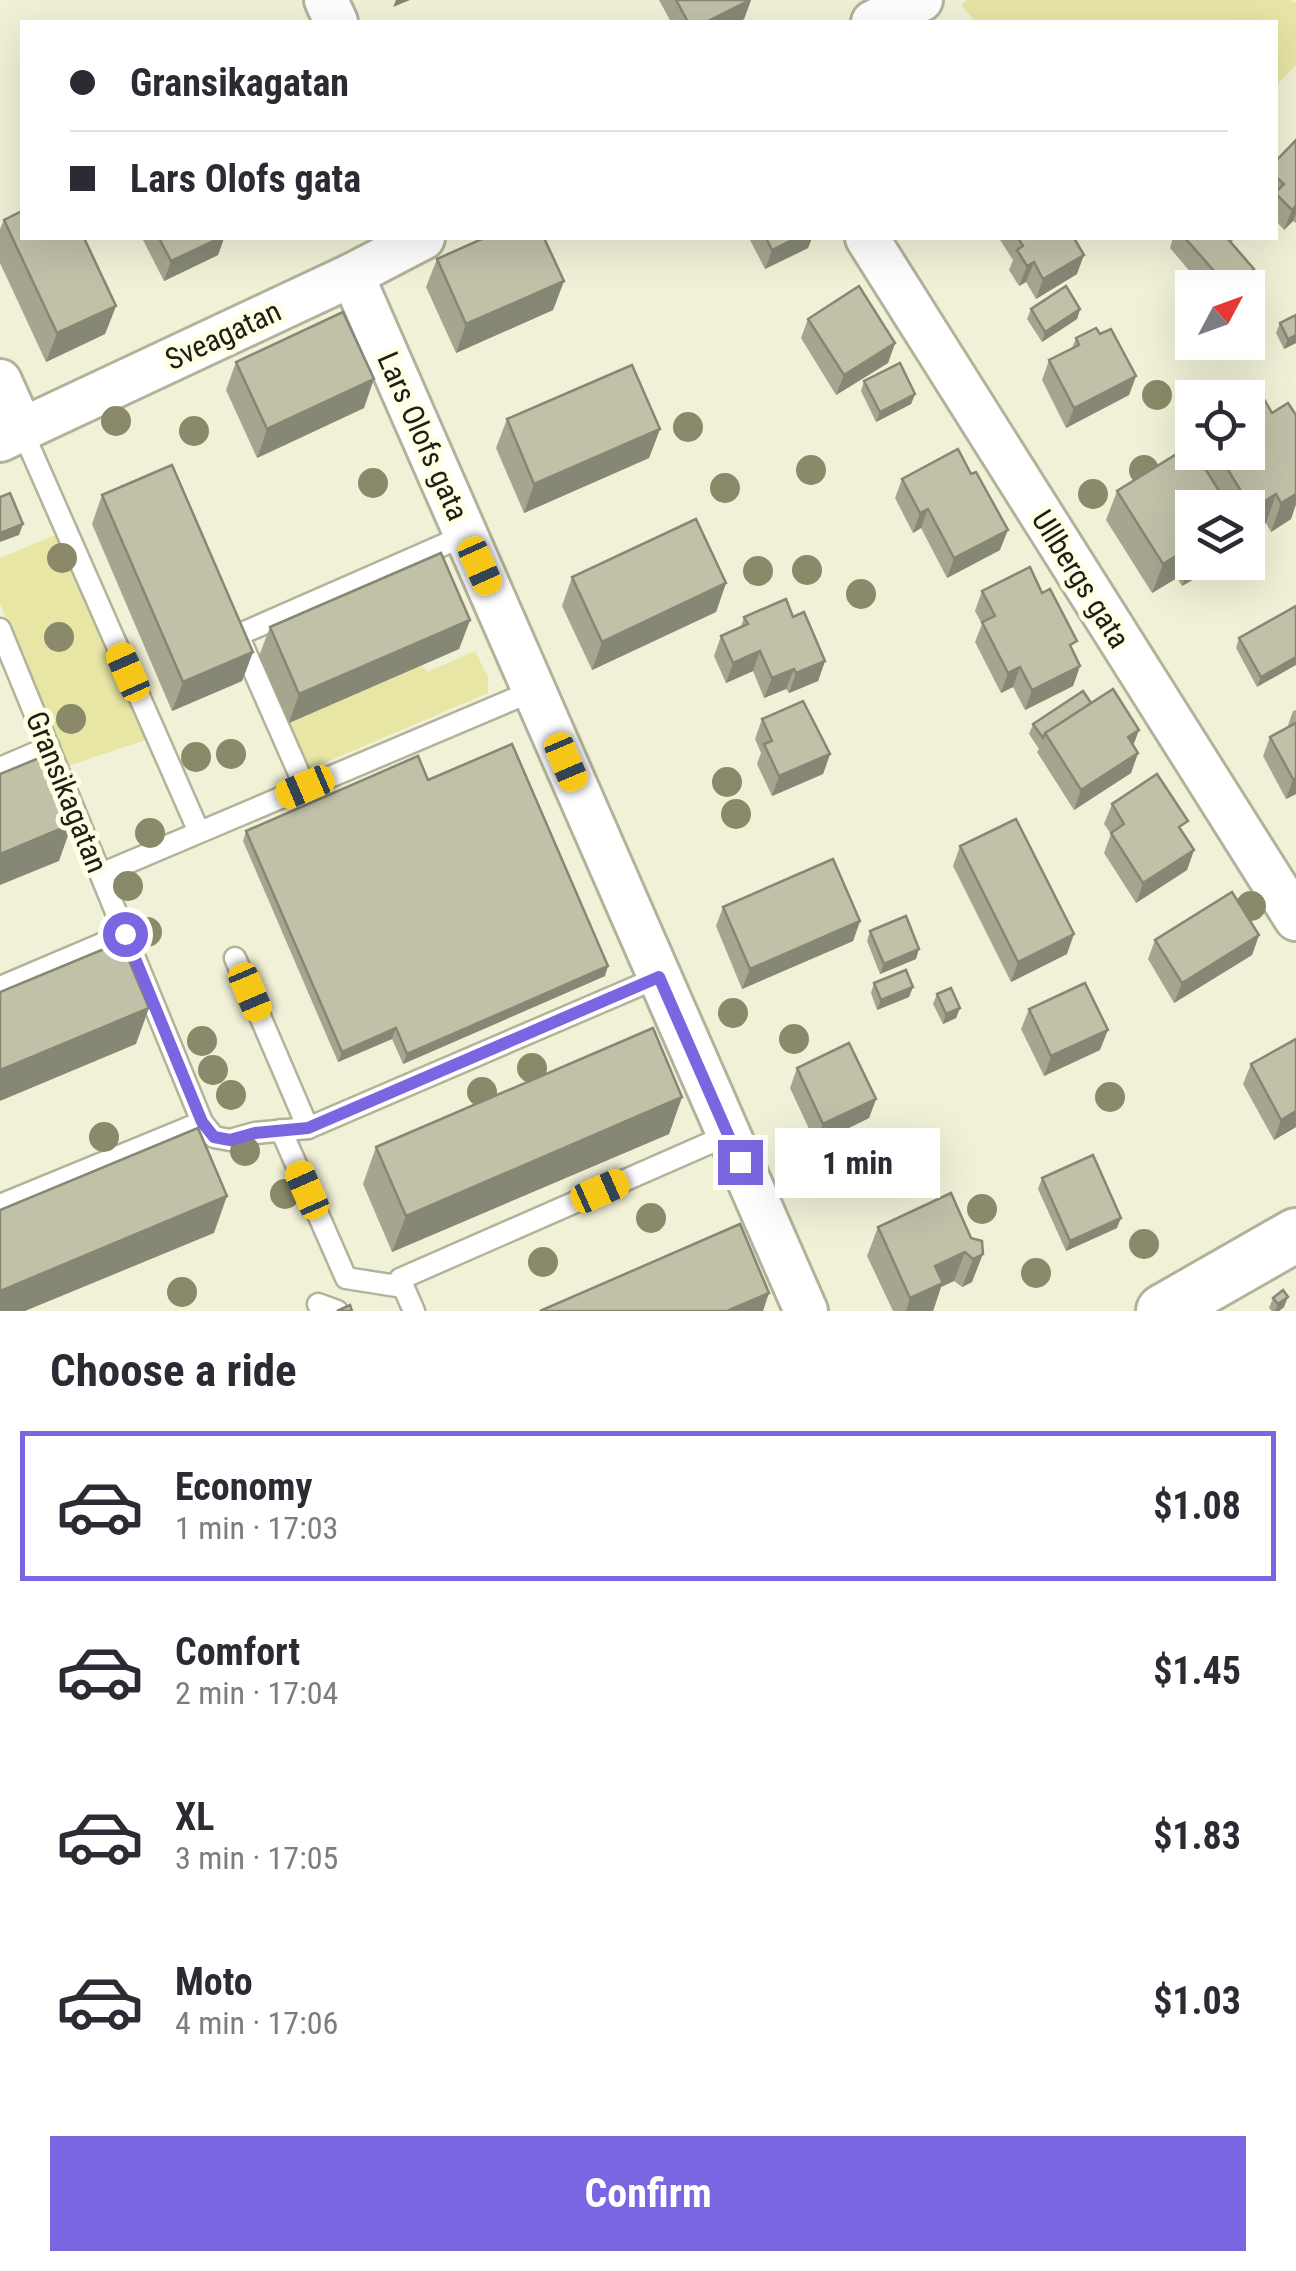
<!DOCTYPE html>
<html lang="en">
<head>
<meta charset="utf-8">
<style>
	:root { --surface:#fff; --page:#f7f7f7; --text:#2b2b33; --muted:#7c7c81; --line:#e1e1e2; --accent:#7b65e0 }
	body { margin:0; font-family:"Roboto Condensed",sans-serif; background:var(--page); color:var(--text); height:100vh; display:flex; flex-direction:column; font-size:38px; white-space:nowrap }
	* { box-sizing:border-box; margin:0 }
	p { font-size:32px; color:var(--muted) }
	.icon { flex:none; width:55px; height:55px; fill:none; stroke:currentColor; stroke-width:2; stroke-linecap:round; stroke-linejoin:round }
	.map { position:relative; height:1311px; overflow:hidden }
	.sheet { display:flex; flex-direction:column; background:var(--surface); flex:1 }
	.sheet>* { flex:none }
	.top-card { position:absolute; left:20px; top:20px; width:1258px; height:220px; border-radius:0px; box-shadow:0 10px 40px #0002; display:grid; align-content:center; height:220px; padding:0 50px; background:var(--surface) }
	.needle { width:65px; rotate:49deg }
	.controls { position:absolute; left:1175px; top:270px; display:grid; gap:20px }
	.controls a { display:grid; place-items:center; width:90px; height:90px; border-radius:0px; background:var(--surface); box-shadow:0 10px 40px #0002; font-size:50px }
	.end { position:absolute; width:45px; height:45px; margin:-22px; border:12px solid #7b65e0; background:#fff; box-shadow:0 0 0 5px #fff }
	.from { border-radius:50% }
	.bubble { position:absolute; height:70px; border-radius:0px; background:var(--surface); box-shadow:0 10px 40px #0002; font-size:32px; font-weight:700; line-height:70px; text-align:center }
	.car { position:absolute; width:30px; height:60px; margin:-30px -15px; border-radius:12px; box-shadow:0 0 8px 2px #0007; background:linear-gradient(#f5c518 24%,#345 0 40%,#f5c518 0 76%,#345 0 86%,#f5c518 0) }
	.top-card b { display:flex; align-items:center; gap:35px; height:95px; font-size:38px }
	.top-card b+b { border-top:2px solid var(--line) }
	.top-card i { width:25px; height:25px; background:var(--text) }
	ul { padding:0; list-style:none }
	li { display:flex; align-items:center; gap:30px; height:150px; margin:0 20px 15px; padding:0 30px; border:5px solid transparent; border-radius:0px }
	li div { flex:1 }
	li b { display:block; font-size:38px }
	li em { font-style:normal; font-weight:700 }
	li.active { border-color:var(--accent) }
	li>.icon { width:90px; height:90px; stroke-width:1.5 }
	h2 { padding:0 50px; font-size:45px; line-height:120px }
	.primary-button { display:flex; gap:20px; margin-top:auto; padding:20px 50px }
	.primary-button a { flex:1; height:115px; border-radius:0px; background:var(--accent); color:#fff; font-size:40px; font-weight:700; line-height:115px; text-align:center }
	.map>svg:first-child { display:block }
	.green { fill:#e7e6a5 }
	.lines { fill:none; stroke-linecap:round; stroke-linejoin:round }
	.service-casing { stroke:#b2b39a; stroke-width:25 }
	.minor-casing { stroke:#b2b39a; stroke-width:48 }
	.tertiary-casing { stroke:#b2b39a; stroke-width:58 }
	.service { stroke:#fff; stroke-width:20 }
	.minor { stroke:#fff; stroke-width:42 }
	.tertiary { stroke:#fff; stroke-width:52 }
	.tree { fill:#8a8969 }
	.wall { fill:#a6a690 }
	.shaded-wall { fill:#878776 }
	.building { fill:#c1c1a8; stroke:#878776; stroke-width:2.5 }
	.route { stroke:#7b65e0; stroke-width:12 }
	.labels { text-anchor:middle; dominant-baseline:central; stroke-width:10; stroke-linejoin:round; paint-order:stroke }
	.street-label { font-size:30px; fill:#1e1e15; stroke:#feffe5 }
</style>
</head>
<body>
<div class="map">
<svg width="1296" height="1311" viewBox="0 0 1296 1311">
	<rect width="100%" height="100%" fill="#f1f1d7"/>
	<g class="green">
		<polygon points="966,0 1291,0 1296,3 1296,65 1275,87 1275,22 976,22 961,5"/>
		<polygon points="60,533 151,738 68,766 0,604 0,558"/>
		<polygon points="475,651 488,677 488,693 310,769 289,723 422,665 427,672"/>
	</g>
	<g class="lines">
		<g class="service-casing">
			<g id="service">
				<polyline points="22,430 199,832"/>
				<polyline points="0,629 202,1122 214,1137 230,1140 255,1133 308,1128"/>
				<polyline points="0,768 49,747"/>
				<polyline points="305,787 238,635 466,535"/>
				<polyline points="101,874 535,690"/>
				<polyline points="235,958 308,1128 659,977"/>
				<polyline points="0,987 125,934"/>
				<polyline points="281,1130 346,1278 403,1287"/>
				<polyline points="0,1205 202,1122"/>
				<polyline points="318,1304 337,1311"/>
				<polyline points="414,1311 400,1279 728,1135"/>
			</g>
		</g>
		<g class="minor-casing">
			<g id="minor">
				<polyline points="326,0 336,22"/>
				<polyline points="873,22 921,0"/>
				<polyline points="867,238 1296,919"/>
				<polyline points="352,275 806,1311"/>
				<polyline points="0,381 22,430"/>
				<polyline points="0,440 352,275 423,238"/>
			</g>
		</g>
		<g class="tertiary-casing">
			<polyline id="tertiary" points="1163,1311 1296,1235"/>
		</g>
		<use href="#service" class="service"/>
		<use href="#minor" class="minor"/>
		<use href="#tertiary" class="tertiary"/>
	</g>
	<g class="tree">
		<circle cx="1157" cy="395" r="15"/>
		<circle cx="116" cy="421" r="15"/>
		<circle cx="688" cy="427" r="15"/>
		<circle cx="194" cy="431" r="15"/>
		<circle cx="811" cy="470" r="15"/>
		<circle cx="1144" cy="470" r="15"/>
		<circle cx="373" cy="483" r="15"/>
		<circle cx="725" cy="488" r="15"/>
		<circle cx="1093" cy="494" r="15"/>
		<circle cx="62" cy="558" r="15"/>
		<circle cx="807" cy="570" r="15"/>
		<circle cx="758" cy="571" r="15"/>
		<circle cx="861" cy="594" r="15"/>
		<circle cx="59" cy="637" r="15"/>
		<circle cx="71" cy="719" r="15"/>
		<circle cx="231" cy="754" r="15"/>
		<circle cx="196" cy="757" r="15"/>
		<circle cx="727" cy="782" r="15"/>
		<circle cx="736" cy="814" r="15"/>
		<circle cx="150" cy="833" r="15"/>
		<circle cx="128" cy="886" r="15"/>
		<circle cx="1251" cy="906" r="15"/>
		<circle cx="147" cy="932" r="15"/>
		<circle cx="733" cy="1013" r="15"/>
		<circle cx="794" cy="1039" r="15"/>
		<circle cx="202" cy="1041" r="15"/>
		<circle cx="532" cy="1068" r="15"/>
		<circle cx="213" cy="1070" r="15"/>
		<circle cx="482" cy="1092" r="15"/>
		<circle cx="231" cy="1095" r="15"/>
		<circle cx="1110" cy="1097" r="15"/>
		<circle cx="104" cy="1137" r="15"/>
		<circle cx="245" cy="1151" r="15"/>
		<circle cx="285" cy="1194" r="15"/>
		<circle cx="982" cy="1209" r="15"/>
		<circle cx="651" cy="1218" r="15"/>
		<circle cx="1144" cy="1244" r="15"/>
		<circle cx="543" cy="1262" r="15"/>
		<circle cx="1036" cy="1273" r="15"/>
		<circle cx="182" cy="1292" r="15"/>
	</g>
	<g class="wall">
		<polygon points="659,0 751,0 744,19 738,22 671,22"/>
		<polygon points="1296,140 1296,223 1293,221 1284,230 1275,220 1275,162"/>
		<polygon points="4,220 116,306 105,334 46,362 0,263 0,229"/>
		<polygon points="142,238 224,238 218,255 164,281"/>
		<polygon points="749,238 812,238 808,248 765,269"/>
		<polygon points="1001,238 1074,238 1077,274 1036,299 1026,282 1019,286 1009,270 1013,260 1000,240"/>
		<polygon points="1173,238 1236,238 1231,242 1247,288 1204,288 1170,248"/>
		<polygon points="437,259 564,281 553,310 456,353 426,287"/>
		<polygon points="1031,309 1080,309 1077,319 1042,342 1027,319"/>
		<polygon points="808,319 895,343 888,363 836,395 801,338"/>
		<polygon points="1280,323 1296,343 1284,349 1276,333"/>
		<polygon points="1100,334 1136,376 1129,395 1066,428 1042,380 1049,360 1072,348 1076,338"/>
		<polygon points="236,362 364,408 257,458 226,390"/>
		<polygon points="864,381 915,394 911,404 876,422 861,391"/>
		<polygon points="1272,413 1296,415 1296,504 1291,519 1271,532 1266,523 1248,534 1248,508 1192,508 1201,575 1182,586 1177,578 1152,593 1106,520 1117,491 1183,468 1197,460 1200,452 1248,452"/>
		<polygon points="507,419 660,429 649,458 524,513 496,448"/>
		<polygon points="902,479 1000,550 947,578 921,528 913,533 895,498"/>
		<polygon points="102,495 253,652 242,681 172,711 92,524"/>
		<polygon points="572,577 726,583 716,612 592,670 562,606"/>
		<polygon points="982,591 1073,651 1080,666 1073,686 1025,710 1013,687 1001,693 975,642 982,624 975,611"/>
		<polygon points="1296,606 1257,687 1236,648 1239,638"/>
		<polygon points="744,617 793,617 825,661 818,681 789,693 786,689 764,698 753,671 726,683 714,656 721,636 741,627"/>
		<polygon points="470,620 459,649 289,723 259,656 270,627"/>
		<polygon points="1091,703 1133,746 1138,753 1131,773 1074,810 1037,752 1039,749 1029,734 1033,724"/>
		<polygon points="1296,710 1296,794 1286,799 1263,756 1270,737 1287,728 1293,711"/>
		<polygon points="762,719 830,754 823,774 772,796 757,764 761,753 755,739"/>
		<polygon points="428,780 605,976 403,1064 392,1039 338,1062 243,841 246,831"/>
		<polygon points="1112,804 1183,834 1194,850 1187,870 1136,903 1104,853 1111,834 1104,824"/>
		<polygon points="960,846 1067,954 1011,982 953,866"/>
		<polygon points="723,907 860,921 853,941 742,989 716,926"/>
		<polygon points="870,931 916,959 880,974 867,941"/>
		<polygon points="1259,935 1252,955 1174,1003 1148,959 1155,940"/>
		<polygon points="874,983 909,997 877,1010 871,993"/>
		<polygon points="937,994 960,1008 956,1018 943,1024 933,1004"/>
		<polygon points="1029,1009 1100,1050 1044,1076 1021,1029"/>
		<polygon points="1296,1039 1296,1127 1274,1140 1243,1084 1251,1064"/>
		<polygon points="797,1068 876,1099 869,1118 816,1144 790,1088"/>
		<polygon points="682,1097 669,1134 392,1252 363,1184 376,1147"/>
		<polygon points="1042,1178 1117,1228 1066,1251 1038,1189"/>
		<polygon points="878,1227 982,1241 972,1282 962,1287 954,1281 941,1287 933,1311 893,1311 867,1256"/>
		<polygon points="1273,1298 1284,1307 1279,1311 1272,1311 1269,1308"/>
	</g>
	<g class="shaded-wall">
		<polygon points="396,0 410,0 393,7"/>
		<polygon points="751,0 744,19 738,22 706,22"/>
		<polygon points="1296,206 1296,214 1293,221 1284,230 1292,210"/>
		<polygon points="220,238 224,238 218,255 164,281 171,261"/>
		<polygon points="796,238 812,238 808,248 765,269 772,250"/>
		<polygon points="1084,255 1077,274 1036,299 1043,279"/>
		<polygon points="1034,262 1026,282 1019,286 1027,266"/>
		<polygon points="1254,269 1247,288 1232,288"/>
		<polygon points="564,281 553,310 456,353 466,324"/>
		<polygon points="116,306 105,334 46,362 57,333"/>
		<polygon points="1080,309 1077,319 1042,342 1045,332"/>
		<polygon points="1296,335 1296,343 1284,349 1288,339"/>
		<polygon points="895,343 888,363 836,395 844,375"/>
		<polygon points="1136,376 1129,395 1066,428 1074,408"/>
		<polygon points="374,379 364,408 257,458 267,429"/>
		<polygon points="915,394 911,404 876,422 880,412"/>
		<polygon points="660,429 649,458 524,513 534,484"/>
		<polygon points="1296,482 1296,504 1291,519 1271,532 1281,503"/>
		<polygon points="1276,494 1266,523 1248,534 1248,522 1252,509"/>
		<polygon points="928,509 921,528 913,533 920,513"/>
		<polygon points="23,524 19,535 0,542 0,533"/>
		<polygon points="1008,530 1000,550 947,578 954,558"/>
		<polygon points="1187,549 1177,578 1152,593 1163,564"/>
		<polygon points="1192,558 1192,562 1206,562 1201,575 1182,586"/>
		<polygon points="726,583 716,612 592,670 602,642"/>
		<polygon points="470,620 459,649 289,723 299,694"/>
		<polygon points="760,651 753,671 726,683 733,663"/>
		<polygon points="253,652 242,681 172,711 183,682"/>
		<polygon points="1296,657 1296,665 1257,687 1261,677"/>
		<polygon points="825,661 818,681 789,693 796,673"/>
		<polygon points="1080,666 1073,686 1025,710 1032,690"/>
		<polygon points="1020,667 1013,687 1001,693 1008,673"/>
		<polygon points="794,669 786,689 764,698 772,678"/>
		<polygon points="1139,730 1132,749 1128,737"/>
		<polygon points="1138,753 1131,773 1074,810 1081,790"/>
		<polygon points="830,754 823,774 772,796 779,776"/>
		<polygon points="1296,778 1296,794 1286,799 1293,779"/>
		<polygon points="72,824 59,861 0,885 0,854"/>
		<polygon points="1194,850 1187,870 1136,903 1143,883"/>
		<polygon points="860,921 853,941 742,989 750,969"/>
		<polygon points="1074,934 1067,954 1011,982 1018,962"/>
		<polygon points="1259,935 1252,955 1174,1003 1182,983"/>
		<polygon points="919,949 916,959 880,974 884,964"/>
		<polygon points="608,966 605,976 403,1064 407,1054"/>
		<polygon points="913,987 909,997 877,1010 881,1000"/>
		<polygon points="149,1008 136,1044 0,1101 0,1070"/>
		<polygon points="960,1008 956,1018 943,1024 946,1014"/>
		<polygon points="396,1028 392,1039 338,1062 342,1052"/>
		<polygon points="1108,1030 1100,1050 1044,1076 1051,1056"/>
		<polygon points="682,1097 669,1134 392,1252 406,1216"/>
		<polygon points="876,1099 869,1118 816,1144 823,1124"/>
		<polygon points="1296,1111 1296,1127 1274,1140 1281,1120"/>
		<polygon points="227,1196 214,1233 25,1311 0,1311 0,1291"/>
		<polygon points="1121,1218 1117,1228 1066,1251 1070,1241"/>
		<polygon points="965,1252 954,1281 941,1287 933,1311 906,1311 910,1298 935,1266"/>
		<polygon points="983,1254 972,1282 962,1287 973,1259"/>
		<polygon points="769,1293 763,1311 727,1311"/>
		<polygon points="1288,1297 1284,1307 1279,1311 1275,1311 1278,1304"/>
	</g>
	<g class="building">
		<polygon points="676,0 750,0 706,22 688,22"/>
		<polygon points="1296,140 1296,206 1292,210 1275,193 1284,184 1275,176 1275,162"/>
		<polygon points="22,211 22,238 84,238 116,306 57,333 4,220"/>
		<polygon points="159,238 220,238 171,261"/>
		<polygon points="484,238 544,238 564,281 466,324 437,259"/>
		<polygon points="766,238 796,238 772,250"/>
		<polygon points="1018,238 1074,238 1084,255 1043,279 1034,262 1027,266 1017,250 1023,246"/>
		<polygon points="1185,238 1227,238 1254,269 1232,288 1229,288"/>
		<polygon points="859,286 895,343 844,375 808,319"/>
		<polygon points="1066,286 1080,309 1045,332 1031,309"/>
		<polygon points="343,312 374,379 267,429 236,362"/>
		<polygon points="1296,315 1296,335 1288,339 1280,323"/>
		<polygon points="1096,328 1100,334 1111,329 1136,376 1074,408 1049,360 1079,345 1076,338"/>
		<polygon points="900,363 915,394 880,412 864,381"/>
		<polygon points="632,365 660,429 534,484 507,419"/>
		<polygon points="1264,399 1272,413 1288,403 1296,415 1296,494 1281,503 1276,494 1252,509 1217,452 1248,452 1248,410"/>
		<polygon points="958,449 971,474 976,472 1008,530 954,558 928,509 920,513 902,479"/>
		<polygon points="1175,455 1183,468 1199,459 1230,508 1192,508 1192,558 1187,549 1163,564 1117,491"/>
		<polygon points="172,465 253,652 183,682 102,495"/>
		<polygon points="10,493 23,524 0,533 0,497"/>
		<polygon points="696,519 726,583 602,642 572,577"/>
		<polygon points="441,553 470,620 299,694 270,627"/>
		<polygon points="1030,567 1042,593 1050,589 1077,641 1070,645 1080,666 1032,690 1020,667 1008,673 982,622 995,616 982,591"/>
		<polygon points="786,599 793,617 804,612 825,661 796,673 794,669 772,678 760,651 733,663 721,636 748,624 744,617"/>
		<polygon points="1296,606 1296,657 1261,677 1239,638"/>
		<polygon points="1113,689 1139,730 1128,737 1138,753 1081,790 1045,733"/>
		<polygon points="1083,691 1091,703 1045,733 1043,738 1033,724"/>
		<polygon points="803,701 830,754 779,776 764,744 772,741 762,719"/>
		<polygon points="1296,723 1296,778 1293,779 1270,737"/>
		<polygon points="512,744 608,966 407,1054 396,1028 342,1052 246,831 418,756 428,780"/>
		<polygon points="44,756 72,824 0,854 0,774"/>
		<polygon points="1157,774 1188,821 1179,827 1194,850 1143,883 1111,833 1124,824 1112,804"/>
		<polygon points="1016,819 1074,934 1018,962 960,846"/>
		<polygon points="833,859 860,921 750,969 723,907"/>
		<polygon points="1232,892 1259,935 1182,983 1155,940"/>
		<polygon points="906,916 919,949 884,964 870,931"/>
		<polygon points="121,942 149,1008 0,1070 0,992"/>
		<polygon points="906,970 913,987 881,1000 874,983"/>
		<polygon points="1085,983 1108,1030 1051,1056 1029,1009"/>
		<polygon points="951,988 960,1008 946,1014 937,994"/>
		<polygon points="653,1028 682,1097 406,1216 376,1147"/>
		<polygon points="1296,1039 1296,1111 1281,1120 1251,1064"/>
		<polygon points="849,1043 876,1099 823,1124 797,1068"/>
		<polygon points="198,1128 227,1196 0,1291 0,1210"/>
		<polygon points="1093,1155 1121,1218 1070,1241 1042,1178"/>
		<polygon points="951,1193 971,1238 982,1241 983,1254 973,1259 965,1252 935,1266 943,1283 910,1298 878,1227"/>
		<polygon points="740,1224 769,1293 727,1311 540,1311"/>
		<polygon points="1283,1290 1288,1297 1278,1304 1273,1298"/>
		<polygon points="350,1305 352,1311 337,1311"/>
	</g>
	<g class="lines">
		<polyline class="route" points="125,934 202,1122 214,1137 230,1140 255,1133 308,1128 659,977 740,1162"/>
	</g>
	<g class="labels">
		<g class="street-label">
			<text transform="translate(223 335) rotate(-25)">Sveagatan</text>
			<text transform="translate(423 436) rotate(66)">Lars Olofs gata</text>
			<text transform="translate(1081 579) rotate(58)">Ullbergs gata</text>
			<text transform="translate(67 792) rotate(68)">Gransikagatan</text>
		</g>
	</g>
</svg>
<div class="controls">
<a><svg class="needle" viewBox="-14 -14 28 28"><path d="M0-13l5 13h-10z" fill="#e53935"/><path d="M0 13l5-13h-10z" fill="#7c7c81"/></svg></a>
<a><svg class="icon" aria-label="locate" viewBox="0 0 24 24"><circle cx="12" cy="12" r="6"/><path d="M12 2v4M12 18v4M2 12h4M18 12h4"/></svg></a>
<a><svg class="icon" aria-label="layers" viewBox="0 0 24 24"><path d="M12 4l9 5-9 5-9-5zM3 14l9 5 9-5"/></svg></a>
</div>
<i class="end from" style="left:125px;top:934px"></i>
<i class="end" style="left:740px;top:1162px"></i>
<div class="bubble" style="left:775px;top:1128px;width:165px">1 min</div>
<i class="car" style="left:480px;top:566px;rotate:156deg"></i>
<i class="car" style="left:128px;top:672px;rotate:336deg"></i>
<i class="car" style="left:566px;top:762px;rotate:157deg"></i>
<i class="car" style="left:305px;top:787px;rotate:247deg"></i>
<i class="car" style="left:250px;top:992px;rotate:157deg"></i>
<i class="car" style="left:307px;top:1190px;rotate:336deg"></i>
<i class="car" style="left:600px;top:1191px;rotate:66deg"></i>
<div class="top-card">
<b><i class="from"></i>Gransikagatan</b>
<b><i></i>Lars Olofs gata</b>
</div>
</div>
<section class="sheet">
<h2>Choose a ride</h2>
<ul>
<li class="active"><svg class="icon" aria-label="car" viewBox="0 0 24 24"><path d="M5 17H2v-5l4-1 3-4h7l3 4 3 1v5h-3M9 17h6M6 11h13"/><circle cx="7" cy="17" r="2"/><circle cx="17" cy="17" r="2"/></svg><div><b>Economy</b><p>1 min · 17:03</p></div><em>$1.08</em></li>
<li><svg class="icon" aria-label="car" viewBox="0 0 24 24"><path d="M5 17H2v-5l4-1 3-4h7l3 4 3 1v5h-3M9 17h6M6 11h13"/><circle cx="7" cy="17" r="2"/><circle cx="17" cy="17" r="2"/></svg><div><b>Comfort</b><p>2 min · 17:04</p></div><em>$1.45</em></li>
<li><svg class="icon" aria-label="car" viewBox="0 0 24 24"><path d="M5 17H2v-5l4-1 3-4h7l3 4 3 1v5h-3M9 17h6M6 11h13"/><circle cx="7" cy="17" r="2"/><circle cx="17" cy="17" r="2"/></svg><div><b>XL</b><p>3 min · 17:05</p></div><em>$1.83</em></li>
<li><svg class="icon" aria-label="car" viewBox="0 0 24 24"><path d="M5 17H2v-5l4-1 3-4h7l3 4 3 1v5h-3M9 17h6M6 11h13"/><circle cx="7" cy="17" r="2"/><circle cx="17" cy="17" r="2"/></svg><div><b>Moto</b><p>4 min · 17:06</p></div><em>$1.03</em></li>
</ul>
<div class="primary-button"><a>Confirm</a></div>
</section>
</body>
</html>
